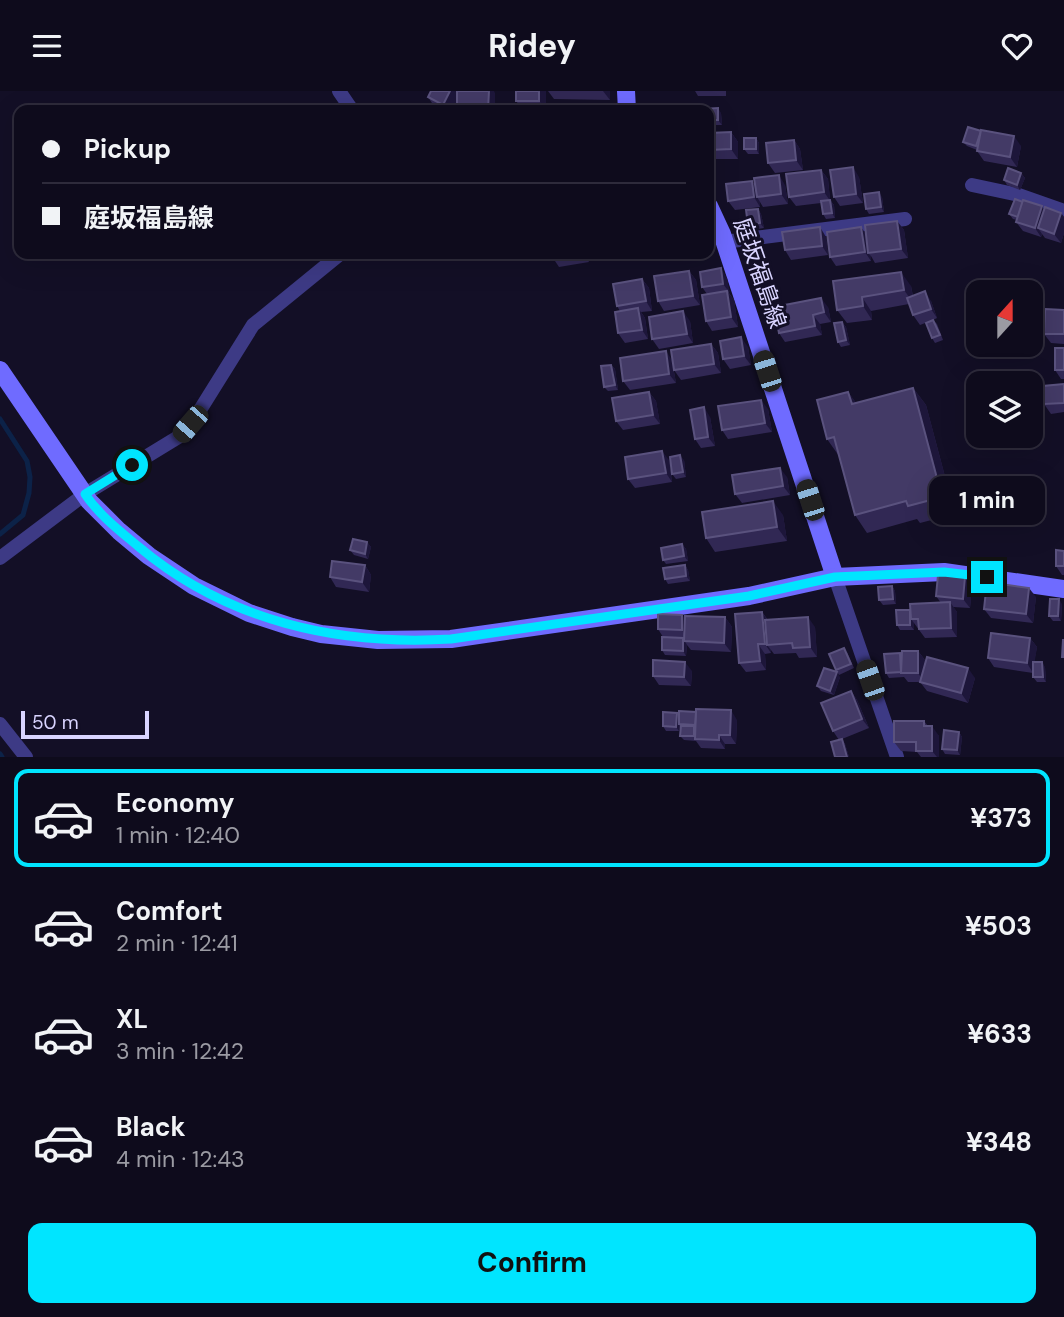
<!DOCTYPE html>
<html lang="en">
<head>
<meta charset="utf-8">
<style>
	:root { --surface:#0e0b1c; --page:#1c1929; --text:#f1f3f6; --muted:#9b9ba3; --line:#2e2b3b; --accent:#00e5ff }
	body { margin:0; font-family:"DM Sans","Noto Sans JP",sans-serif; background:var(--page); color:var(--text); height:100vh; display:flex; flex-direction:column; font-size:26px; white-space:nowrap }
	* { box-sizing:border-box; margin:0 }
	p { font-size:23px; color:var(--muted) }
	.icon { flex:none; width:38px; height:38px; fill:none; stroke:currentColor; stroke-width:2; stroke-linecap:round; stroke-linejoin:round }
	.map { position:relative; height:666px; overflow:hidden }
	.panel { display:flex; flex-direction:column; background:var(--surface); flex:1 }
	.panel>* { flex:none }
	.guide { position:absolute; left:14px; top:14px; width:700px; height:154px; border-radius:14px; box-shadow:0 7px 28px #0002,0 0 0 2px var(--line); display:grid; align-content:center; height:154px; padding:0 28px; background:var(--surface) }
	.needle { width:46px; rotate:21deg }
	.fabs { position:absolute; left:966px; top:189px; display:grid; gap:14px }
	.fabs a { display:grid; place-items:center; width:77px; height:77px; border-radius:14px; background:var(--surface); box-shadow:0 7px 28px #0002,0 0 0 2px var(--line); font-size:35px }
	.scale { position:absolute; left:21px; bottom:18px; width:128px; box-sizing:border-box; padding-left:7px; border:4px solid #d9d4ff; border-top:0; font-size:19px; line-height:24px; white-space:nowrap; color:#d9d4ff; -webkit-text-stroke:5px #130f26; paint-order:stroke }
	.end { position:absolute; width:32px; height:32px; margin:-16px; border:9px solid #00e5ff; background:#111; box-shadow:0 0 0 4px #111 }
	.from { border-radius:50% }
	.bubble { position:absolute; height:49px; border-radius:14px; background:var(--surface); box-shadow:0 7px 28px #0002,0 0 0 2px var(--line); font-size:23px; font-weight:700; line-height:49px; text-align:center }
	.car { position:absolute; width:21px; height:42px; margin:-21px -10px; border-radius:9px; box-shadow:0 0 5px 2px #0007; background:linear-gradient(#222 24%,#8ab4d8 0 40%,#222 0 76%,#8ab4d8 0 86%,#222 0) }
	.guide b { display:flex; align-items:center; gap:24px; height:66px; font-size:26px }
	.guide b+b { border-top:2px solid var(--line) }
	.guide i { width:18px; height:18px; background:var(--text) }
	ul { padding:12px 0 0; list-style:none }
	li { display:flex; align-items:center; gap:21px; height:98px; margin:0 14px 10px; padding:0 14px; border:4px solid transparent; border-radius:14px }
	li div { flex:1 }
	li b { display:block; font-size:26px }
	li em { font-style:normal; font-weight:700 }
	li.current { border-color:var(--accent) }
	li>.icon { width:63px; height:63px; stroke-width:1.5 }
	.button { display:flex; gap:14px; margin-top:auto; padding:14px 28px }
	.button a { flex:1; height:80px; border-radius:14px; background:var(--accent); color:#111; font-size:28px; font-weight:700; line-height:80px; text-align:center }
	header { display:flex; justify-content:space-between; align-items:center; height:91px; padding:0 28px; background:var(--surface); font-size:32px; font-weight:700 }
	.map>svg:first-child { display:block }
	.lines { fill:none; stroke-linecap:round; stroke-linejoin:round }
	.stream { stroke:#0c2248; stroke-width:5 }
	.street { stroke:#3d3a85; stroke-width:14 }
	.secondary { stroke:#6f6bff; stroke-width:18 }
	.wall { fill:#312854 }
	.shaded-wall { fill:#1d163a }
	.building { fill:#433a66; stroke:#5a527e; stroke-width:2 }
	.route { stroke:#00e5ff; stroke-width:9 }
	.labels { text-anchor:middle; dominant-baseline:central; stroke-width:6; stroke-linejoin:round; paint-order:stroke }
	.street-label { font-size:23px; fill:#d9d4ff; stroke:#130f26 }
</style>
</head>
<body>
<header><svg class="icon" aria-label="menu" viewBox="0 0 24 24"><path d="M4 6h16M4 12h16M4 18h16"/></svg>Ridey<svg class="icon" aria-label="heart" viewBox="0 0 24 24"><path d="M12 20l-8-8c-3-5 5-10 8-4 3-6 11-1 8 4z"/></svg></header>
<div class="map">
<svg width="1064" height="666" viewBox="0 0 1064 666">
	<rect width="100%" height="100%" fill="#130f26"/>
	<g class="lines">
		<g class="stream">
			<polyline points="0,328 27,370 30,386 29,402 23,424 0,443"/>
			<polyline points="0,663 2,666"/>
		</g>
		<g class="street">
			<polyline points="339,0 352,19"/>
			<polyline points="972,94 1019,104 1064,120"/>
			<polyline points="724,151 905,128"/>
			<polyline points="0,467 85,403 180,345 195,327 253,234 340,163"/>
			<polyline points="835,486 897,666"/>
			<polyline points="0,633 26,666"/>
		</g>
		<g class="secondary">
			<polyline points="626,0 627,19"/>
			<polyline points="709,115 722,143 835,486 944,481 1064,498"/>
			<polyline points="0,279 89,410 119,440 149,465 194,495 249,522 292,536 321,543 378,549 451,548 749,505 835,486"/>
		</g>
	</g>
	<g class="wall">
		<polygon points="546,0 546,19 523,19 516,10"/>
		<polygon points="548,0 610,0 610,9 554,8"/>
		<polygon points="695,0 726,0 726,5 698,5"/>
		<polygon points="495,2 495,19 457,19 457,10 452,19 443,19 434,15 428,6"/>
		<polygon points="709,19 721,22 722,34 709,34"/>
		<polygon points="981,40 1021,55 1017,76 984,70 977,60 977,59 967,55 963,51"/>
		<polygon points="731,41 738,51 738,68 711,68 709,66 709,74 709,42"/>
		<polygon points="756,47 759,52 759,63 748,63 744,58"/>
		<polygon points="794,49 800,58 803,79 775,82 768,72"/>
		<polygon points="821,79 828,88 830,109 834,114 835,127 826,128 823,123 821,112 796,115 789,106"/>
		<polygon points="1021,82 1025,87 1020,99 1007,94 1004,89"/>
		<polygon points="859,86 863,112 840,115 834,106"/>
		<polygon points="752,90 755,95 785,94 788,113 763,116 760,111 760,116 735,119 728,110"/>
		<polygon points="882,106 884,121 869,123 866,118"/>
		<polygon points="758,118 761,123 764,137 751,139 748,134"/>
		<polygon points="1045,119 1061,122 1064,126 1064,142 1061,152 1045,147 1042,143 1041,146 1023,140 1016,131 1017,129 1013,128 1009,123"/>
		<polygon points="897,130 904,139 908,167 875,172 871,165 871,170 836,175 830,166 866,143"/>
		<polygon points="826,146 828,164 791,169 785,159"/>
		<polygon points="552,163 588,163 589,171 559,176 553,167"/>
		<polygon points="689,180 696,189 700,214 664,220 658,210"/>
		<polygon points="727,187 729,202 734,209 738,236 712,240 706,230 707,203 702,196"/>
		<polygon points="642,188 649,197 652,220 641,221 645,227 648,248 625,252 618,242 620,220 617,215"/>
		<polygon points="833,190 911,195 913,205 931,210 937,227 933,229 937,233 943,249 935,252 932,247 928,231 920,234 913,224 909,213 871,220 872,229 847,232 837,219"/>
		<polygon points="828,216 831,231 820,233 822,244 785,251 779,242"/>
		<polygon points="1064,219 1064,253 1051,252 1044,243"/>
		<polygon points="690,230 693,252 659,258 652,248"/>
		<polygon points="842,231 846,236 850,254 841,256 838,251"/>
		<polygon points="711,253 718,262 721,282 681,289 674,279"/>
		<polygon points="748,256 751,274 730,278 723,268"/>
		<polygon points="1064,257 1064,288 1061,288 1055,279"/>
		<polygon points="672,269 676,292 630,299 623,290"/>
		<polygon points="611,274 615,278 618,299 608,300 604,296"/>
		<polygon points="1064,293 1064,321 1051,323 1044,313"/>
		<polygon points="913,297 926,314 955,423 920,432 917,428 867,442 855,424 839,365 827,348 848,301 856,312"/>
		<polygon points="649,301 656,310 660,333 623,339 616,330"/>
		<polygon points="768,318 772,341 728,348 722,339"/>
		<polygon points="710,326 715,355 701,357 695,348"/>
		<polygon points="669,369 672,391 635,397 628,388"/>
		<polygon points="684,369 686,386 676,388 672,383"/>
		<polygon points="787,386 790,404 742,412 735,403"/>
		<polygon points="783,424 787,450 715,461 706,447"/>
		<polygon points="367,451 371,456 368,468 354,464 350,459"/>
		<polygon points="682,453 686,458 688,470 666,473 663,469"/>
		<polygon points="1064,460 1064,484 1062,484 1056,475"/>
		<polygon points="365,474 371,484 369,501 336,496 330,486"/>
		<polygon points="685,474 688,479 690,490 668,493 665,488"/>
		<polygon points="965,486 972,496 970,517 953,516 957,521 957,546 925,547 914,532 914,539 900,539 897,534 941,512 936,505"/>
		<polygon points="892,495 895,500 896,513 883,514 879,509"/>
		<polygon points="1036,506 1033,532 991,527 984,518"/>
		<polygon points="1062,513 1061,530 1053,530 1049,525"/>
		<polygon points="762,521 768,529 815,536 817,566 799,567 796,562 774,563 771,559 771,562 765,563 766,579 746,581 739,572"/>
		<polygon points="682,524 685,528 725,526 732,536 731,561 691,559 687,554 686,565 665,564 662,559 663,546 658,538"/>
		<polygon points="1030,547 1037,556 1034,571 1045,576 1046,591 1037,591 1033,586 1033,582 994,576 988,567"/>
		<polygon points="918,560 925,569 925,575 975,587 968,612 927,600 920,591 908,591 904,586 889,587 886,582 900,562 902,565"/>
		<polygon points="847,561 854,577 839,584 836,579"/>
		<polygon points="692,580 691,595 659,594 653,585"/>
		<polygon points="840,586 834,604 821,600 817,595"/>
		<polygon points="851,600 857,609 869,637 842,648 845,653 849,666 835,666 839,649 833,640"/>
		<polygon points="679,625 737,629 736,653 725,653 725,658 701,657 696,650 684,649 680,645 680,635 679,640 666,640 663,635"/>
		<polygon points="924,630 928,635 939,645 939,666 921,666 917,661 901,660 894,651"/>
		<polygon points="959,641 962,646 960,664 945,663 942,658"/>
	</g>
	<g class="shaded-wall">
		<polygon points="450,0 456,0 460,5 452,19 447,19 443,14"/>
		<polygon points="489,0 494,0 495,2 495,19 488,19"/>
		<polygon points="539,0 546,0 546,19 539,10"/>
		<polygon points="603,0 610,0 610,9"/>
		<polygon points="718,17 721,22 722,34 718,29"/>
		<polygon points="731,41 738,51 738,68 731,58"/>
		<polygon points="1014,45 1021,55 1017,76 1010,66"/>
		<polygon points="756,47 759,52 759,63 756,58"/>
		<polygon points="794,49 800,58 803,79 796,69"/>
		<polygon points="853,76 859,86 863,112 856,103"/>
		<polygon points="821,79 828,88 830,109 834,114 835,127 832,122 831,111 824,101"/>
		<polygon points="1021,82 1025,87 1020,99 1017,94"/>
		<polygon points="779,84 785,94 788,113 781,103"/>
		<polygon points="752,90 758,99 757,106 760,111 760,116 754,106"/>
		<polygon points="879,101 882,106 884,121 881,116"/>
		<polygon points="1042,115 1048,124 1038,137 1042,143 1041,146 1035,137"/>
		<polygon points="758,118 761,123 764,137 760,132"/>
		<polygon points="1061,122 1064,126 1064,142 1061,152 1054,143"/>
		<polygon points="897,130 904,139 908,167 901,158"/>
		<polygon points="820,136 826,146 828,164 822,155"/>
		<polygon points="861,136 868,146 868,162 871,165 871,170 865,161"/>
		<polygon points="583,163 588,163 589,171"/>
		<polygon points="721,177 727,187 730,202 723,193"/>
		<polygon points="689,180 696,189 700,214 693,205"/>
		<polygon points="901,181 911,195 914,213 904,199"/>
		<polygon points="642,188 649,197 652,220 646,210"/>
		<polygon points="727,200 734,209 738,236 731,226"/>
		<polygon points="925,200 931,210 937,227 931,218"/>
		<polygon points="862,206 871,220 872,229 863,215"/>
		<polygon points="821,207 828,216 831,231 824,221"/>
		<polygon points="638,217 645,227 648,248 642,239"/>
		<polygon points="683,220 690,230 693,252 687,243"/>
		<polygon points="813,224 820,233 822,244 815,235"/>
		<polygon points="842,231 846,236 850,254 846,249"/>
		<polygon points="741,246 748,256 751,274 744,265"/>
		<polygon points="711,253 718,262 721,282 714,273"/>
		<polygon points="666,260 672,269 676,292 669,283"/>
		<polygon points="611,274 615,278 618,299 615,294"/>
		<polygon points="913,297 926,314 955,423 942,406"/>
		<polygon points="649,301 656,310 660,333 653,324"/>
		<polygon points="848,301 861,318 852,313"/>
		<polygon points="761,309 768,318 772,341 765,332"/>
		<polygon points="704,316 710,326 715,355 708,346"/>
		<polygon points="662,360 669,369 672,391 666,382"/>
		<polygon points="680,364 684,369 686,386 683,381"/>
		<polygon points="780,377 787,386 790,404 783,395"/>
		<polygon points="773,410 783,424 787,450 777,436"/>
		<polygon points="367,451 371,456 368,468 365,463"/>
		<polygon points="682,453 686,458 688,470 684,465"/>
		<polygon points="365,474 371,484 369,501 362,491"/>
		<polygon points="685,474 688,479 690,490 686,485"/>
		<polygon points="965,486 972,496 970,517 963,508"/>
		<polygon points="892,495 895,500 896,513 893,508"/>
		<polygon points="1029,497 1036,506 1033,532 1026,523"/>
		<polygon points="1059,508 1062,513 1061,530 1058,525"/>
		<polygon points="950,511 957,521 957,546 951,537"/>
		<polygon points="910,519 911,528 914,532 914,539 910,534"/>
		<polygon points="762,521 768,530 767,554 771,559 771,562 765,553"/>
		<polygon points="682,524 689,533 688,549 682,539"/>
		<polygon points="725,526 732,536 731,561 724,552"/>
		<polygon points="808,526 815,536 817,566 810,556"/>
		<polygon points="683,547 687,554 686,565 683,560"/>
		<polygon points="1030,547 1037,556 1033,582 1027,572"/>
		<polygon points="758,553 765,563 766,579 760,570"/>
		<polygon points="918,560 925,569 924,591 918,582"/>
		<polygon points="685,571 692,580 691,595 684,586"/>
		<polygon points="1042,571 1045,576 1046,591 1043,586"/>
		<polygon points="968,577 975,587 968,612 961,602"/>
		<polygon points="837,581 840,586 834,604 830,600"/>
		<polygon points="851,600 857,609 869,637 862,628"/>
		<polygon points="731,619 737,629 736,653 730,644"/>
		<polygon points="677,622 680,626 679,640 676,636"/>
		<polygon points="932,635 939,645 939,666 937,666 932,660"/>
		<polygon points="959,641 962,646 960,664 957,659"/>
		<polygon points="719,644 725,653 725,658 719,649"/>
		<polygon points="842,648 845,653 849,666 847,666"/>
	</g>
	<g class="building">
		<polygon points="431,0 450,0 443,14 428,6"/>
		<polygon points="457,0 489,0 488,19 457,19"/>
		<rect x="516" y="0" width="23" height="10"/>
		<rect x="643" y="13" width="47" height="6"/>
		<polygon points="718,17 718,29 709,29 709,19 703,19 703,18"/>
		<polygon points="968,36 981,40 976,55 963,51"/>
		<polygon points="981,39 1014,45 1010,66 977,60"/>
		<polygon points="731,41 731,58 709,59 709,42"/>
		<rect x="744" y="47" width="12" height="11"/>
		<polygon points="794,49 796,69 768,72 766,52"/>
		<polygon points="853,76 856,103 834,106 830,79"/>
		<polygon points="1008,77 1021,82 1017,94 1004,89"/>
		<polygon points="821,79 824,101 789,106 786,83"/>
		<polygon points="779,84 781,103 757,106 754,87"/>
		<polygon points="752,90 754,106 728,110 726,93"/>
		<polygon points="879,101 881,116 866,118 864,103"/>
		<polygon points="1015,108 1023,111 1018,126 1009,123"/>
		<polygon points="830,109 832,122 823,123 821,110"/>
		<polygon points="1023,109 1042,115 1035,137 1016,131"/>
		<polygon points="1045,116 1061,122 1054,143 1038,137"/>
		<polygon points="758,118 760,132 748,134 746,119"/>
		<polygon points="897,130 901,158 868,162 865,134"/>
		<polygon points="820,136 822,155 785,159 782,141"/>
		<polygon points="861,136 865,161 830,166 827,141"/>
		<polygon points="552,163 578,163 553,167"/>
		<polygon points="721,177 723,193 702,196 700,181"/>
		<polygon points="689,180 693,205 658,210 654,185"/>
		<polygon points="901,181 904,199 862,206 863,215 837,219 833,190"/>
		<polygon points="642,188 646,210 617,215 613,193"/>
		<polygon points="727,200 731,226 706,230 702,204"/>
		<polygon points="925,200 931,218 913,224 907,207"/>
		<polygon points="821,207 824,221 813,224 815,235 779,242 774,216"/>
		<polygon points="638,217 642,239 618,242 615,221"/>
		<polygon points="1045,218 1064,219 1064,243 1044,243"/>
		<polygon points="683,220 687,243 652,248 649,226"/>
		<polygon points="933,229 940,244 932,247 926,232"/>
		<polygon points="842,231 846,249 838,251 834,232"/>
		<polygon points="741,246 744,265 723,268 720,250"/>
		<polygon points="711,253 714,273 674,279 671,259"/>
		<rect x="1055" y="257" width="9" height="22"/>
		<polygon points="666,260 669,283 623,290 620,267"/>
		<polygon points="611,274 615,294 604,296 601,275"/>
		<polygon points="1064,293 1064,312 1044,313 1043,295"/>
		<polygon points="913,297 942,406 908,415 906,410 855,424 834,346 827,348 817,309 848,301 852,313"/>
		<polygon points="649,301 653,324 616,330 612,307"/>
		<polygon points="761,309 765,332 722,339 718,315"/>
		<polygon points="704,316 708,346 695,348 690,319"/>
		<polygon points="662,360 666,382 628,388 625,366"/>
		<polygon points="680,364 683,381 672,383 670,366"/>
		<polygon points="780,377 783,395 735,403 732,384"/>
		<polygon points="773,410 777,436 706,447 702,421"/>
		<polygon points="353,448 367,451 365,463 350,459"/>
		<polygon points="682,453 684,465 663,469 661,457"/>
		<polygon points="1056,459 1064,460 1064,475 1056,475"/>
		<polygon points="332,470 365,474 362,491 330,486"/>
		<polygon points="685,474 686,485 665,488 663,477"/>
		<polygon points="938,484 965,486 963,508 936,505"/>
		<polygon points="987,491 1029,497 1026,523 984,518"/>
		<polygon points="892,495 893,508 879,509 878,496"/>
		<polygon points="1050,508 1059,508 1058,525 1049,525"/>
		<polygon points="950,511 951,537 919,538 918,528 911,528 910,513"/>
		<polygon points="896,519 910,519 910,534 897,534"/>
		<polygon points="762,521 765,553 758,553 760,570 739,572 735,523"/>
		<polygon points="658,523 682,524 682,539 658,538"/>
		<polygon points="685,525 725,526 724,552 684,550"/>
		<polygon points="808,526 810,556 793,557 792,552 767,554 765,529"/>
		<polygon points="991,542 1030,547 1027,572 988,567"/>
		<polygon points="662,546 683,547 683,560 662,559"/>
		<polygon points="1063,549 1064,549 1064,566 1062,566"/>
		<polygon points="844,557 851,573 836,579 829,563"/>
		<polygon points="902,560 918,560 918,582 901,582"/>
		<polygon points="900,562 901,581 886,582 884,563"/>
		<polygon points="927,566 968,577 961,602 920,591"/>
		<polygon points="653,569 685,571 684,586 653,585"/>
		<polygon points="1033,571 1042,571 1043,586 1033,586"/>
		<polygon points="824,577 837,581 830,600 817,595"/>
		<polygon points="851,600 862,628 833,640 821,612"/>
		<polygon points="696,618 731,619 730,644 719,644 719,649 695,648"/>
		<polygon points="679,620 696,621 695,634 679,633"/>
		<polygon points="663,621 677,622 676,636 663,635"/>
		<polygon points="894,630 924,630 924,635 932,635 932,660 916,660 916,651 894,651"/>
		<polygon points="681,635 694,635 694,645 680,645"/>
		<polygon points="944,639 959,641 957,659 942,658"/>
		<polygon points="842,648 847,666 835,666 831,651"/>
	</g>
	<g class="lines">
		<path class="route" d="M132 374 85 403C99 424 120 440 139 456 227 530 338 555 451 548L749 505 835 486 944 481 987 486"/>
	</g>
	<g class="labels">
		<g class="street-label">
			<text transform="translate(760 182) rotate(71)">庭坂福島線</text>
		</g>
	</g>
</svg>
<div class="fabs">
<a><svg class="needle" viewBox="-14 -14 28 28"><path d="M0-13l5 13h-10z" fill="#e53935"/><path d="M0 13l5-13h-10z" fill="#9b9ba3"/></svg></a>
<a><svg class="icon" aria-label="layers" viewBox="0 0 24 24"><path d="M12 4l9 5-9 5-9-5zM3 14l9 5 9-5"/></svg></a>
</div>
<div class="scale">50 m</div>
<i class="end from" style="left:132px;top:374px"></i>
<i class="end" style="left:987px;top:486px"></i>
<div class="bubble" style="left:929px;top:385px;width:116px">1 min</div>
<i class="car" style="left:767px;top:280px;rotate:342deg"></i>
<i class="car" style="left:190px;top:333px;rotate:221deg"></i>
<i class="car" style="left:810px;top:409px;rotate:342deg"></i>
<i class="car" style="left:870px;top:589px;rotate:341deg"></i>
<div class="guide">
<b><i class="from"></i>Pickup</b>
<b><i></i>庭坂福島線</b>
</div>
</div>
<section class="panel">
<ul>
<li class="current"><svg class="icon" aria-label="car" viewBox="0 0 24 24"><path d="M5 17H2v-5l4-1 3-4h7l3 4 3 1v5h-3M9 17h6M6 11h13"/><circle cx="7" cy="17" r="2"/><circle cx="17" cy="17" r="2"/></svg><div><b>Economy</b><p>1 min · 12:40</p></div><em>¥373</em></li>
<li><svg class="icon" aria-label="car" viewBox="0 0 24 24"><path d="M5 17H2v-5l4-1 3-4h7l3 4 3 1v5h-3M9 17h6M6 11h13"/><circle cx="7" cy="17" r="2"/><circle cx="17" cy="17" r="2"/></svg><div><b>Comfort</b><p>2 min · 12:41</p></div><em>¥503</em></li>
<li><svg class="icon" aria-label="car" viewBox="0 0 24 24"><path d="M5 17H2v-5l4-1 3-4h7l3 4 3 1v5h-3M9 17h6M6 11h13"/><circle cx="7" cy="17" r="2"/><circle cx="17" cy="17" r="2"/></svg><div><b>XL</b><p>3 min · 12:42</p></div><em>¥633</em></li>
<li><svg class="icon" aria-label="car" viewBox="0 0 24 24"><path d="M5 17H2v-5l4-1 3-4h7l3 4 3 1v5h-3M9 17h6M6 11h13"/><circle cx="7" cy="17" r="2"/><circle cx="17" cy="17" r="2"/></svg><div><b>Black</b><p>4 min · 12:43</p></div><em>¥348</em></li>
</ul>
<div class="button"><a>Confirm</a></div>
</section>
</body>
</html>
